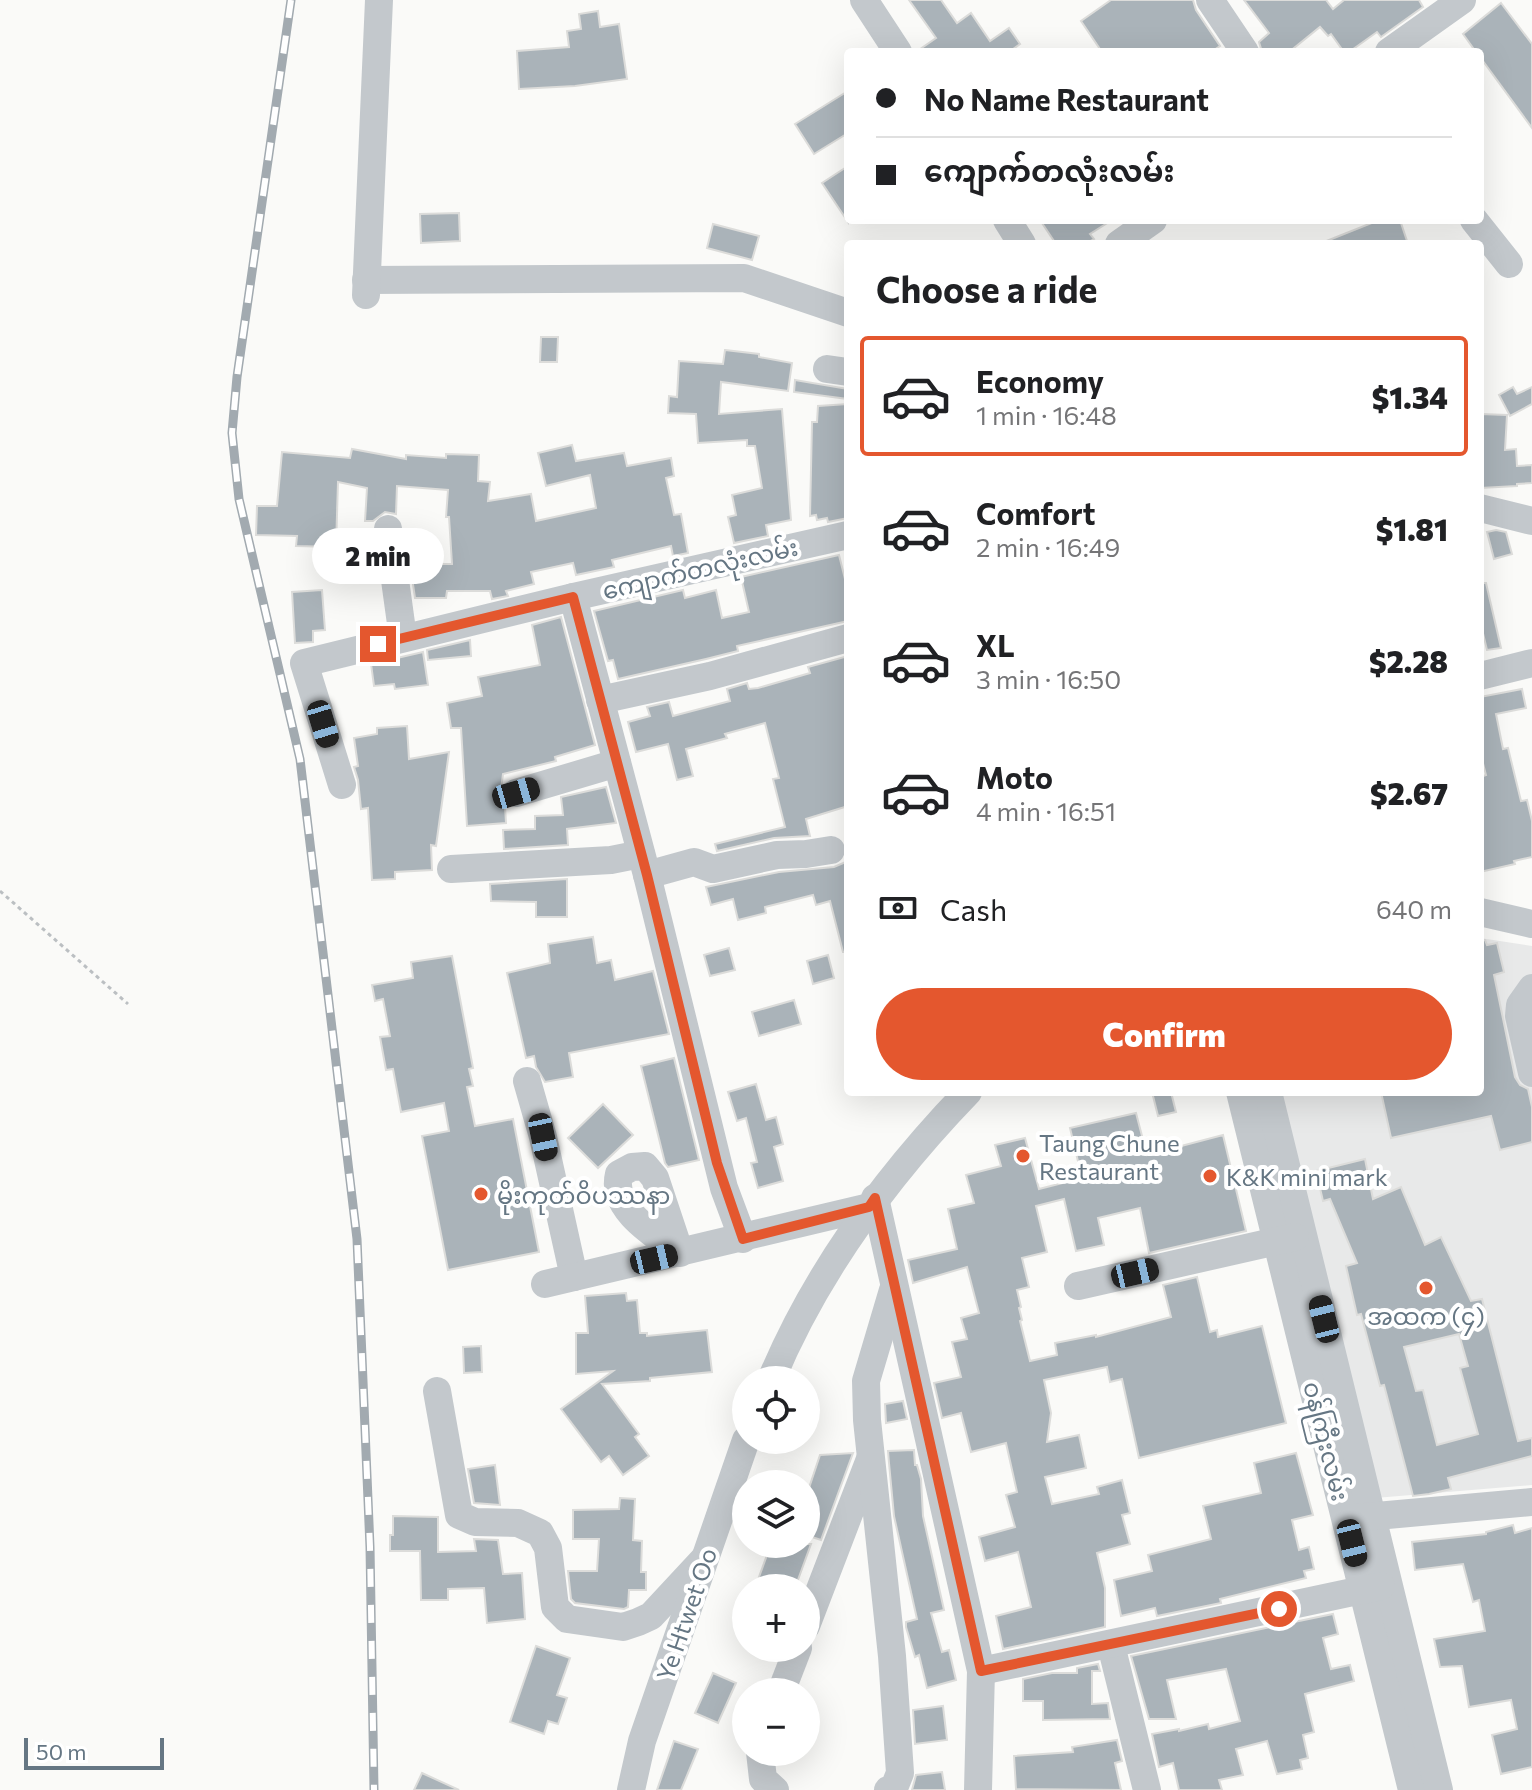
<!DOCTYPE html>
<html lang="en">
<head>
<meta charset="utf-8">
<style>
	:root { --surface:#fff; --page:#f2f2f2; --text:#202124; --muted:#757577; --line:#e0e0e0; --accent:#e4572e }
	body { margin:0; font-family:Commissioner,"Noto Sans Myanmar",sans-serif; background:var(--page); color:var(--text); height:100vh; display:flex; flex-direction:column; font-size:30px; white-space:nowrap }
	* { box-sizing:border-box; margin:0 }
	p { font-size:26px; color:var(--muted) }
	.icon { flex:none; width:44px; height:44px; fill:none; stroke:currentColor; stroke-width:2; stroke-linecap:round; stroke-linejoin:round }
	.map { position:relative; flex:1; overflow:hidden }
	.sheet { position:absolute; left:844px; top:240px; width:640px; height:856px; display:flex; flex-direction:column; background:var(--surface); border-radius:8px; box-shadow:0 8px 32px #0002 }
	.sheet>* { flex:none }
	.guide { position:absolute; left:844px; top:48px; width:640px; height:176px; border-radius:8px; box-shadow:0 8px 32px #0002; display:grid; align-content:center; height:176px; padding:0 32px; background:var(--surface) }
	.fabs { position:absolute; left:732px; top:1366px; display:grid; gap:16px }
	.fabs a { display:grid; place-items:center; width:88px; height:88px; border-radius:50%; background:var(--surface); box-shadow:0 8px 32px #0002; font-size:40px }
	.scale { position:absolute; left:24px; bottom:20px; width:140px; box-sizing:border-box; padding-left:8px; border:4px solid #657683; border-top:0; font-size:22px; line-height:28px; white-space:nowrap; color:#657683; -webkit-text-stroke:6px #fff; paint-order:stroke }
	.end { position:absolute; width:36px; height:36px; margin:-18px; border:10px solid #e4572e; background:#fff; box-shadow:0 0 0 4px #fff }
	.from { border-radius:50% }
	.bubble { position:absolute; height:56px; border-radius:28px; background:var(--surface); box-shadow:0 8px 32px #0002; font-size:26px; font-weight:800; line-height:56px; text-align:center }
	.car { position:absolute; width:24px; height:48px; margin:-24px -12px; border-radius:10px; box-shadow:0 0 6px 2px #0007; background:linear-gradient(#222 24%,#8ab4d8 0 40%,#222 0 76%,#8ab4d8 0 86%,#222 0) }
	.guide b { display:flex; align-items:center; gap:28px; height:76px; font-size:30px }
	.guide b+b { border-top:2px solid var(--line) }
	.guide i { width:20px; height:20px; background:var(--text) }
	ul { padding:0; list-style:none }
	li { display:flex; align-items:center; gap:24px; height:120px; margin:0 16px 12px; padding:0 16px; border:4px solid transparent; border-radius:8px }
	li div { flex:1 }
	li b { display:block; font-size:30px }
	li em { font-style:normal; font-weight:800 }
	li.active { border-color:var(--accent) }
	li>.icon { width:72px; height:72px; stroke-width:1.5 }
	h2 { padding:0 32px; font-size:36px; line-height:96px }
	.pay { display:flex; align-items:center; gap:20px; height:88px; padding:0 32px; font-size:30px }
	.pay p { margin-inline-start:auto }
	.cta { display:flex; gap:16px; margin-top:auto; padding:16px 32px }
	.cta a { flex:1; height:92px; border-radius:48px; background:var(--accent); color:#fff; font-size:32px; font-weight:800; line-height:92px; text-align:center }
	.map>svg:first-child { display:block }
	.built { fill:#e8e9e9 }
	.building { fill:#aab3b9; stroke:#dcdcda; stroke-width:2; fill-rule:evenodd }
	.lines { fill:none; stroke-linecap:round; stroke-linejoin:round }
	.path { stroke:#bbbfc2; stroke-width:3; stroke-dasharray:4 4; stroke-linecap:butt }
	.minor { stroke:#c3c8cc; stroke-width:28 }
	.rail-casing { stroke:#a2aab0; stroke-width:9 }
	.rail { stroke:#fff; stroke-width:6; stroke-dasharray:18; stroke-linecap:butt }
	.route { stroke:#e4572e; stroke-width:10 }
	.poi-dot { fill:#e4572e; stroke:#fff; stroke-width:3 }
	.labels { text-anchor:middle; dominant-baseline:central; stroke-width:8; stroke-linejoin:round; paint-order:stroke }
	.street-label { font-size:24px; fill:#657683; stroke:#fff }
	.poi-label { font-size:24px; fill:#657683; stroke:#fff; text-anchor:start }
</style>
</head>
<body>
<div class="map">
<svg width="1532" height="1790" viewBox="0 0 1532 1790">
	<rect width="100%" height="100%" fill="#fafaf8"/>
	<polygon class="built" points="1480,938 1532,946 1532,1485 1375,1498 1267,1092 1480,1092"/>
	<g class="building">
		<polygon points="909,0 941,0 957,23 971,13 990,41 1009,28 1020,44 1009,52 916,52 936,38"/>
		<polygon points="1111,0 1193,0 1196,10 1220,46 1211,52 1102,52 1081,21"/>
		<polygon points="1244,0 1326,0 1333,9 1344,0 1419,0 1423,7 1381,37 1377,32 1349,52 1344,52 1331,34 1328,36 1320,27 1289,52 1262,52 1259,42 1269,33"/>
		<polygon points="1501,3 1532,44 1532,128 1480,57 1480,52 1476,52 1463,34"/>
		<polygon points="598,11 600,27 619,24 627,79 575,86 519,89 517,51 569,47 567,31 581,29 579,14"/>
		<polygon points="848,91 848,133 814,154 795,124"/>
		<polygon points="848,166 848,222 822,183"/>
		<polygon points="459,213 460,241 421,243 420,214"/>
		<polygon points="1040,220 1112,220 1090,234 1094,239 1085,244 1056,244"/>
		<polygon points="1379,220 1400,220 1408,244 1319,244"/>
		<polygon points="713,224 759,236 752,260 707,248"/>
		<polygon points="541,337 558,337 557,362 540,362"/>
		<polygon points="725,350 759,354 759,357 792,363 788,391 721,382 719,414 782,409 791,520 766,525 768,536 734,543 728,517 736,515 732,495 762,488 755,446 747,446 747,440 698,443 696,414 668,413 669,396 677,397 679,361 723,364"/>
		<polygon points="795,380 848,389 848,399 794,392"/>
		<polygon points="1513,387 1517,394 1532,387 1532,404 1510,416 1499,395"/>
		<polygon points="848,404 848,518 828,522 827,518 817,520 816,515 810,516 812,422 817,422 818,406"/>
		<polygon points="1480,414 1507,415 1505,450 1516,449 1517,466 1532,465 1532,483 1517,484 1517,486 1480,488"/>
		<polygon points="572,445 576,461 624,453 627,466 671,458 674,476 666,478 674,515 681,514 688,553 673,556 671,546 612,560 614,567 576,575 573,563 531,572 534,584 506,591 508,596 492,599 490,591 447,591 446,598 415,598 410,564 452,564 449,517 446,517 448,490 397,486 396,514 385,512 373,521 365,521 367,488 338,482 336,547 296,546 297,536 256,535 257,506 277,506 282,452 350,458 352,449 406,459 406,455 446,458 446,454 479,455 478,481 490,482 488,501 531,494 536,521 596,508 590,475 546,486 538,453"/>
		<polygon points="1496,530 1506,532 1512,554 1494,559 1487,532"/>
		<polygon points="345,538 371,541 368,571 342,569"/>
		<polygon points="839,555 848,591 848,621 737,646 738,651 706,659 618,679 613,660 608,661 594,611 683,590 685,598 716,590 722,618 749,612 741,577"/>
		<polygon points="1480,583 1486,583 1501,648 1487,650 1480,621"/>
		<polygon points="322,590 325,630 313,631 313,642 295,643 292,592"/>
		<polygon points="561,617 595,745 555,757 556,761 503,774 500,797 505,806 506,823 467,826 461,728 451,728 447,703 482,696 478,677 540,665 532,625"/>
		<polygon points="470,640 471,656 428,660 427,650"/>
		<polygon points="423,652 428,685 395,689 394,684 374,686 371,664"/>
		<polygon points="848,656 848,806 806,819 810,836 774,838 717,851 715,844 785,827 773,779 779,778 765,723 725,734 727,738 686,749 693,776 677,780 668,744 636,752 628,722 650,716 647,707 669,702 673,716 730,701 727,689 747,683 749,689 758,688 810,673 808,667"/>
		<polygon points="1522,689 1526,708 1496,714 1503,749 1508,748 1521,801 1527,800 1532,821 1532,857 1514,861 1515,864 1480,872 1480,777 1486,775 1480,752 1480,697"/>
		<polygon points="407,726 409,759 449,752 436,846 431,845 432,870 395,872 395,879 372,880 368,808 361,809 358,780 354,767 358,766 354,738 377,734 377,728"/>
		<polygon points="606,787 616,823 567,829 568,845 504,849 503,830 535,829 535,816 563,815 561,797"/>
		<polygon points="848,861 848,952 843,952 830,901 816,905 813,895 765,907 766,913 738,920 733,899 711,905 706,887 779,872 834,867"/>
		<polygon points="567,879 567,917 536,917 536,902 491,901 490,884"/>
		<polygon points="593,937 597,963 611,960 615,980 653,971 669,1034 569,1053 573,1077 545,1082 536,1067 534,1056 526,1058 507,973 550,963 548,944"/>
		<polygon points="1480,940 1485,940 1487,945 1497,943 1504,972 1494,975 1515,1077 1520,1085 1528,1089 1532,1107 1532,1142 1500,1150 1491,1116 1391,1138 1381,1092 1480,1092"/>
		<polygon points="729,948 735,970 710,976 704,955"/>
		<polygon points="828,955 834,978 813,984 807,961"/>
		<polygon points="452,956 473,1068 469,1069 473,1086 467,1087 475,1126 513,1119 539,1252 448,1270 422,1136 449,1131 444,1103 401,1112 393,1069 386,1070 380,1037 390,1036 383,999 375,1001 372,985 413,978 411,962"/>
		<polygon points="794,1000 801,1024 759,1036 752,1012"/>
		<polygon points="674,1058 699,1160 668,1167 665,1163 641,1066"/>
		<polygon points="756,1084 766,1120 776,1117 783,1144 774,1147 783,1181 758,1188 751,1163 757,1162 746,1118 737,1121 728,1092"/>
		<polygon points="1152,1092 1171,1092 1176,1112 1158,1116"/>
		<polygon points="603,1104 633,1135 598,1168 568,1138"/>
		<polygon points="1136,1113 1147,1155 1223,1135 1246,1231 1149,1253 1140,1208 1098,1218 1104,1245 1076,1251 1064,1199 1036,1206 1047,1252 1022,1258 1029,1287 1017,1290 1021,1307 1019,1308 1022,1320 1020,1321 1030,1361 1057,1355 1055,1343 1096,1335 1096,1337 1171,1317 1163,1285 1197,1277 1210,1332 1217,1330 1218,1337 1262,1326 1286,1423 1139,1458 1122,1379 1110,1382 1107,1367 1044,1380 1051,1413 1047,1442 1079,1435 1086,1468 1045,1477 1052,1504 1099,1494 1097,1487 1122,1480 1130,1513 1122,1515 1130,1544 1097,1553 1105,1588 1105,1627 1003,1649 996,1616 1031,1607 1018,1552 985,1561 979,1537 1015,1527 1006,1495 1017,1492 1006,1443 971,1452 961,1413 942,1418 934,1383 961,1377 952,1342 967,1339 961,1318 979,1313 967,1267 913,1283 908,1260 957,1249 948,1209 974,1203 966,1175 1001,1166 995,1145 1025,1138 1039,1189 1082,1178 1070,1128"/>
		<path d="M1365 1159 1373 1199 1401 1187 1425 1245 1441 1237 1471 1301 1482 1299 1518 1441 1532 1438V1456L1448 1478 1451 1489 1429 1494 1413 1496 1384 1385 1380 1386 1361 1314 1357 1315 1346 1266 1357 1263 1330 1199 1323 1201 1316 1171ZM1459 1334 1468 1366 1460 1368 1478 1434 1437 1445 1423 1390 1416 1391 1404 1347Z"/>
		<polygon points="626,1293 627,1301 637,1300 640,1333 647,1333 647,1336 707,1330 712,1372 650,1378 650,1381 602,1384 639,1434 635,1437 649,1456 623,1475 609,1456 601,1462 561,1409 613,1371 576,1374 576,1333 588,1333 585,1296"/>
		<polygon points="481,1346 482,1372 464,1373 463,1347"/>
		<polygon points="903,1401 907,1419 886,1423 885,1404"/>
		<polygon points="914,1450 915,1465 917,1465 921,1479 923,1516 944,1610 931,1613 942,1652 949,1650 956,1680 927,1688 919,1655 915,1657 906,1627 906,1622 917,1619 894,1516 889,1463 888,1451"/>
		<polygon points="853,1453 821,1540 806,1535 806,1497 820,1455"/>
		<polygon points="1296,1453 1313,1515 1292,1520 1299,1550 1309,1547 1314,1569 1304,1571 1306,1578 1220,1599 1221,1603 1157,1616 1155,1608 1121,1616 1114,1580 1152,1571 1148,1555 1211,1539 1203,1506 1261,1493 1254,1463"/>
		<polygon points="495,1465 500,1505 474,1503 468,1469"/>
		<polygon points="620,1498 635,1499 633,1540 642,1541 641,1572 646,1572 646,1590 629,1590 628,1607 624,1609 575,1603 571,1599 568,1571 597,1571 599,1539 573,1539 573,1510 619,1509"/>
		<polygon points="393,1516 438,1517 438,1552 476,1551 474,1539 498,1540 503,1574 522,1573 525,1619 487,1623 484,1588 448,1589 448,1600 421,1600 420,1551 390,1551 390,1535 393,1535"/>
		<polygon points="1513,1525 1515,1533 1532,1528 1532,1767 1501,1774 1492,1735 1517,1729 1511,1700 1469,1707 1462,1666 1440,1667 1434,1639 1485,1631 1479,1600 1473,1602 1463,1564 1415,1570 1412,1542 1486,1534 1486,1532"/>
		<polygon points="771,1544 811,1544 795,1588 755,1588"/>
		<polygon points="1333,1614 1338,1634 1323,1638 1331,1669 1350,1665 1354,1681 1305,1694 1314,1732 1303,1735 1308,1758 1300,1760 1302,1769 1277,1774 1267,1741 1236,1749 1243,1775 1219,1780 1222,1790 1179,1790 1173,1763 1159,1767 1152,1734 1179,1729 1179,1731 1208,1724 1209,1729 1240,1721 1226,1669 1167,1680 1176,1719 1149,1719 1131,1656"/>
		<polygon points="536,1646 570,1658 557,1695 567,1698 558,1724 548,1721 544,1734 510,1722"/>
		<polygon points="1098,1664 1100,1671 1092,1671 1092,1704 1108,1703 1110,1719 1043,1720 1043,1701 1023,1701 1023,1679 1052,1673 1077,1673 1077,1668"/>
		<polygon points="713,1673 736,1683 718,1723 695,1713"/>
		<polygon points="943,1706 947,1740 915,1744 913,1710"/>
		<polygon points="1117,1740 1122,1761 1115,1763 1121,1790 1016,1789 1014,1756 1073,1752 1072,1747"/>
		<polygon points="674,1741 698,1749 681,1790 657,1790"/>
		<polygon points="942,1772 945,1790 912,1790 916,1775"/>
		<polygon points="422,1773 459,1790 414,1790"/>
	</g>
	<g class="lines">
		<polyline class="path" points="0,891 128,1004"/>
		<g class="minor">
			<polyline points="864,0 898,52"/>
			<polyline points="1210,0 1245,52"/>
			<polyline points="1389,52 1462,0"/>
			<polyline points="1007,220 1022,244"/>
			<polyline points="1474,220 1509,264"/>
			<polyline points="1119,244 1153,220"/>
			<polyline points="366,280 744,278 848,313"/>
			<polyline points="366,295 379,0"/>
			<polyline points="827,369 848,372"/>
			<polyline points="1480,508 1532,521"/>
			<polyline points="388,529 403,638"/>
			<polyline points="573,597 647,875 724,1188 743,1239"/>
			<polyline points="1480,676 1532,663"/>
			<polyline points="600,700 710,676 848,638"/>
			<polyline points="342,785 304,663 573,597 848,535"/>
			<polyline points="516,793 617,763"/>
			<polyline points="451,869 611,860 641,854"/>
			<polyline points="647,875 694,862 713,869 777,855 806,854 831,850"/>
			<polyline points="1480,912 1532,924"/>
			<polyline points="1532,988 1520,1005 1519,1016 1532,1073"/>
			<polyline points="527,1081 543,1137 574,1277"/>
			<polyline points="1240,1092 1412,1790"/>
			<polyline points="1268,1092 1439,1790"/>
			<path d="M645 1166 655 1178 680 1253C655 1235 610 1209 619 1174L632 1167Z"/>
			<polyline points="875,1198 981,1671 978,1790"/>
			<polyline points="545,1284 869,1207"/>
			<polyline points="1078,1286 1295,1237"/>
			<path d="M771 1380C816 1272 887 1176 968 1092"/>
			<polyline points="437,1391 459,1515 475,1522 518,1523 540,1533 548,1548 555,1607 567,1619 623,1627 638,1622 651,1616 704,1559"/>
			<polyline points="1354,1518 1532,1502"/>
			<polyline points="806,1626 870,1459"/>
			<polyline points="1111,1645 1147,1790"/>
			<polyline points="981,1671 1381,1586"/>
			<polyline points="781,1692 798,1648"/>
			<polyline points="760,1752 763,1779 775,1790"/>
			<polyline points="631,1790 642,1741 746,1440"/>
			<polyline points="888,1790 894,1788 900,1773 892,1656 867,1420 866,1381 893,1290"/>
		</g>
		<g class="rail-casing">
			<polyline id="rail" points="291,0 237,377 232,433 239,499 300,759 357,1239 370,1547 374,1790"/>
		</g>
		<use href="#rail" class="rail"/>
	</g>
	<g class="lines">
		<polyline class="route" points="378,644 573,597 647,875 717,1163 743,1239 869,1207 875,1198 981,1671 1279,1609"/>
	</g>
	<g class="poi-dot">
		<circle cx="1023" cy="1156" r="8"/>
		<circle cx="1210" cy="1176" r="8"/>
		<circle cx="481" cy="1194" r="8"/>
		<circle cx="1426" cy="1288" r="8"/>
	</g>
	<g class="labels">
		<g class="street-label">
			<text transform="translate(700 568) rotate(-13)">ကျောက်တလုံးလမ်း</text>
			<text transform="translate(1327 1441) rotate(76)">ဝန်ကြီးလမ်း</text>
			<text transform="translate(686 1614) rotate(-71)">Ye Htwet Oo</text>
		</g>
		<g class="poi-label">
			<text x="1039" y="1142">Taung Chune<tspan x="1039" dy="28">Restaurant</tspan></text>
			<text x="1226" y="1176">K&amp;K mini mark</text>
			<text x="497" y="1194">မိုးကုတ်ဝိပဿနာ</text>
			<text x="1426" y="1315" text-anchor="middle">အထက (၄)</text>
		</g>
	</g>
</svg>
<div class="fabs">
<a><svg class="icon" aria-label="locate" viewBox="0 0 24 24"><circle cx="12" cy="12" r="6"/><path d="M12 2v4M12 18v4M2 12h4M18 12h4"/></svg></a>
<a><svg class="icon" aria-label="layers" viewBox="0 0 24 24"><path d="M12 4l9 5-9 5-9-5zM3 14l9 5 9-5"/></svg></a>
<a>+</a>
<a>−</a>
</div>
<div class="scale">50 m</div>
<i class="end from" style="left:1279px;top:1609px"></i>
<i class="end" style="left:378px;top:644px"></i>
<div class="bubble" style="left:312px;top:528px;width:132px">2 min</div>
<i class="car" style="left:323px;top:724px;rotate:163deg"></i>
<i class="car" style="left:516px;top:793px;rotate:74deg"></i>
<i class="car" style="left:543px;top:1137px;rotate:168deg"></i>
<i class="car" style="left:654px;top:1259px;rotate:77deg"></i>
<i class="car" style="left:1135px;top:1273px;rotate:77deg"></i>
<i class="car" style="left:1324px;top:1319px;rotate:346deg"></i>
<i class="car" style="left:1352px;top:1543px;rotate:166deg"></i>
<div class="guide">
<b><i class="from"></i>No Name Restaurant</b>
<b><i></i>ကျောက်တလုံးလမ်း</b>
</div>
<section class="sheet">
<h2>Choose a ride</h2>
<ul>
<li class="active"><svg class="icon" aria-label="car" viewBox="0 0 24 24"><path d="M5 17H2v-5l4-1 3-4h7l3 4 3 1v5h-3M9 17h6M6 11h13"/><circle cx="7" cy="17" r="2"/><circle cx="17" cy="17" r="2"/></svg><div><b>Economy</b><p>1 min · 16:48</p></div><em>$1.34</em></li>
<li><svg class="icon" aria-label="car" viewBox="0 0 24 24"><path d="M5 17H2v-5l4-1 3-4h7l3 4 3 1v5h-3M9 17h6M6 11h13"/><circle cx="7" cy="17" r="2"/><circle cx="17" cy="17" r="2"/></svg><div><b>Comfort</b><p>2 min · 16:49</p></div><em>$1.81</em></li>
<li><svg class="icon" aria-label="car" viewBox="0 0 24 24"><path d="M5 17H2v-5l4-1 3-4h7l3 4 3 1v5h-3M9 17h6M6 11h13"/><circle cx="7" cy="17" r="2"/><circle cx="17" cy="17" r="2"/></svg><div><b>XL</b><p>3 min · 16:50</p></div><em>$2.28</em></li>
<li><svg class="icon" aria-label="car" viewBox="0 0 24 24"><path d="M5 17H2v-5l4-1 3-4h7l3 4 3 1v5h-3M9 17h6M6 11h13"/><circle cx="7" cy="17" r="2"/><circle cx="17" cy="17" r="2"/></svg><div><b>Moto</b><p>4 min · 16:51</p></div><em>$2.67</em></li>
</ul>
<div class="pay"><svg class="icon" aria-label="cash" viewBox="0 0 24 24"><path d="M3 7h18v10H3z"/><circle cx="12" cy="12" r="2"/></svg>Cash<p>640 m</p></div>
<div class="cta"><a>Confirm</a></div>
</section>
</div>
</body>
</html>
